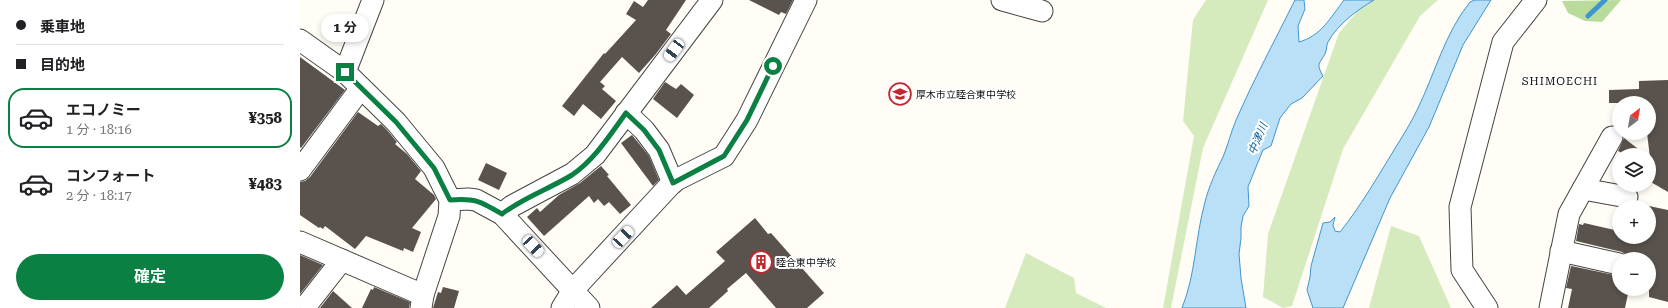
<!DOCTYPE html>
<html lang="ja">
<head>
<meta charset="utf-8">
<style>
	:root { --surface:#fff; --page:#f6f6f6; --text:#202124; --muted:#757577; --line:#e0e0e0; --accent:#0b8043 }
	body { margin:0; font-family:"Roboto Serif","Noto Sans JP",serif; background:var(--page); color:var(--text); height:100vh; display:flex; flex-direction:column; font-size:15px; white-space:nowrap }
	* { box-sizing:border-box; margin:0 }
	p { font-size:13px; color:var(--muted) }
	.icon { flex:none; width:22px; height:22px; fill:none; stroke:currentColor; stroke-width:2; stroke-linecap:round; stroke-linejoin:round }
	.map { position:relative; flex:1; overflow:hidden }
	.sheet { display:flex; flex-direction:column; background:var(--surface); width:300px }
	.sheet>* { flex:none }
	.hud { display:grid; align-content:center; height:88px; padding:0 16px; background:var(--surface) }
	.needle { width:26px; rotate:31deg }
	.buttons { position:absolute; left:1312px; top:96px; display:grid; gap:8px }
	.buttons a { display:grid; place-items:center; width:44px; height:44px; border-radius:50%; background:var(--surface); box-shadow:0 2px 6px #0003; font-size:20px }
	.end { position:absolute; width:18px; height:18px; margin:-9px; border:5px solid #0b8043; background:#fff; box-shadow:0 0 0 2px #fff }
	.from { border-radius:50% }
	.bubble { position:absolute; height:28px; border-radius:14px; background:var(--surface); box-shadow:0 2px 6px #0003; font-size:13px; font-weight:700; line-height:28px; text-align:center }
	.car { position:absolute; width:12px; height:24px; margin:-12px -6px; border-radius:5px; box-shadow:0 0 3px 1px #0007; background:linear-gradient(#fff 24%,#345 0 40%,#fff 0 76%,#345 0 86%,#fff 0) }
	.hud b { display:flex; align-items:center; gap:14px; height:38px; font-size:15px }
	.hud b+b { border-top:1px solid var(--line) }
	.hud i { width:10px; height:10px; background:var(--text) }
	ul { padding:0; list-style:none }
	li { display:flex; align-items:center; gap:12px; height:60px; margin:0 8px 6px; padding:0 8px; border:2px solid transparent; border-radius:16px }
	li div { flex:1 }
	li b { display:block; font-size:15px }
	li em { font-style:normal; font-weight:700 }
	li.current { border-color:var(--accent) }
	li>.icon { width:36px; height:36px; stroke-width:1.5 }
	.cta { display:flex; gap:8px; margin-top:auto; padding:8px 16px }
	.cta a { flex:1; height:46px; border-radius:24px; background:var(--accent); color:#fff; font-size:16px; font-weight:700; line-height:46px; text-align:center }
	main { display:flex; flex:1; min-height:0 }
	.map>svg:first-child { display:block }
	.green { fill:#d5ebbd }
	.forest { fill:#b9dc9c }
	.water { fill:#b9e0f7; stroke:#3f96cf }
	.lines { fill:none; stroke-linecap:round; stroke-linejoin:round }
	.stream { stroke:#3f96cf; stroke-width:5 }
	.building { fill:#5a524d }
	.minor-casing { stroke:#444; stroke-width:23 }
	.minor { stroke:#fff; stroke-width:21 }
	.route { stroke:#0b8043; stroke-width:5 }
	.labels { text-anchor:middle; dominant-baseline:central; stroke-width:4; stroke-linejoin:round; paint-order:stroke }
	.poi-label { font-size:10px; fill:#111; stroke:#fff; text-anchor:start }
	.neighbourhood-label { font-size:11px; letter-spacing:1px; fill:#111; stroke:#fff }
	.water-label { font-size:11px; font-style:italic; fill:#1768a6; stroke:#fff }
</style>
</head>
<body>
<main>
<section class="sheet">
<div class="hud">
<b><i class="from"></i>乗車地</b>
<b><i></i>目的地</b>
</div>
<ul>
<li class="current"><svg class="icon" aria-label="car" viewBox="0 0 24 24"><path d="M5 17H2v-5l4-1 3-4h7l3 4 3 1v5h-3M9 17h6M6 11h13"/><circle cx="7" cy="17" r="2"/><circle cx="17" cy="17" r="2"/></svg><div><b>エコノミー</b><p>1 分 · 18:16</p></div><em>¥358</em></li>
<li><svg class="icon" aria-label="car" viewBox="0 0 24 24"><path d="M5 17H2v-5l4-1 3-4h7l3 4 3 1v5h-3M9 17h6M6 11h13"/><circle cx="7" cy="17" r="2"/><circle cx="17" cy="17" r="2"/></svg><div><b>コンフォート</b><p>2 分 · 18:17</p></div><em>¥483</em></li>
</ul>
<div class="cta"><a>確定</a></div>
</section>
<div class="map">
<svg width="1368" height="308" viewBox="0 0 1368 308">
	<rect width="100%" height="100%" fill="#fffdf5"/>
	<g class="green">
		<polygon points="906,0 968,0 903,148 871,308 863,308 894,136 883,121 893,20"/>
		<polygon points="1067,0 1138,0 1120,16 1043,149 992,306 983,308 963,297 968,234 1039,33"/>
		<polygon points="1091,226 1119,236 1151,308 1069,308"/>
		<polygon points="726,253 774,278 776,293 806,308 705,308"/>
	</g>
	<polygon class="forest" points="1321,0 1302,22 1285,21 1268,13 1262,1"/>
	<g class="water">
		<path d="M995 0H1004L1005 9 998 26 999 42C1021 36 1031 17 1044 0H1074C1057 10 1037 25 1028 42 1026 46 1027 50 1025 54 1019 64 1016 64 1023 76L1002 98 991 104 980 118 971 146 963 150 956 167 948 187 949 206 943 216 941 227V238L939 254 941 278 946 308H882C896 273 895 238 905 202 909 186 916 171 923 157 928 145 931 132 936 120 954 79 975 40 995 0Z"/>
		<path d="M1175 0H1191L1163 45 1129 127 1090 198 1043 308H1013L1007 290 1010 277 1011 266 1023 223 1030 222 1035 217 1033 225 1035 231 1040 232C1060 207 1077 178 1094 150 1102 137 1111 123 1118 108 1135 73 1145 33 1170 2Z"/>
	</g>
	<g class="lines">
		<polyline class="stream" points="1288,16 1305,0"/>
	</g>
	<g class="building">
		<polygon points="348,0 386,0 366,30 371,34 355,55 339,73 322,57 300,82 305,86 302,89 316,101 301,119 283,104 274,116 262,106 304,53 305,54 336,20 326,14 334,1 343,7"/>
		<polygon points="449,0 493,0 486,14 481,12 479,15"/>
		<polygon points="0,57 45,90 1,148 0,147"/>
		<polygon points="1368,80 1368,192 1349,181 1349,157 1350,158 1347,133 1349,133 1349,103 1309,103 1309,90 1339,89 1339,81"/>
		<polygon points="365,82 376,89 381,84 394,95 377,118 353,99"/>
		<polygon points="58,112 78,126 81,124 87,130 97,142 95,144 107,154 121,171 115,179 134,195 136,199 112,228 121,232 113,252 104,248 103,251 66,236 55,249 25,226 23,229 20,227 19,228 0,215 0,182 5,181 10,177"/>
		<polygon points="332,135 349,156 359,180 353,186 321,143"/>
		<polygon points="1324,138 1346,155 1326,155 1318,151"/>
		<polygon points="186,163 207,173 199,190 178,180"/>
		<polygon points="301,166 309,175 307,176 331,205 320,214 309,202 304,206 298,199 294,203 289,196 244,236 227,217 237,208 240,212 259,195 280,183"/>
		<polygon points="1349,206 1368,210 1368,302 1349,297 1349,259 1329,257 1322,252 1276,241 1279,224 1283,225 1284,223 1319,231 1319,237 1349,237"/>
		<polygon points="455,218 468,234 471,233 524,293 507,308 476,308 446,273 427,289 428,291 409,308 351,308 377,285 386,295 425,261 416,252"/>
		<polygon points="0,255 23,265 0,294"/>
		<polygon points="1271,266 1319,276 1319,289 1329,289 1325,308 1268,308 1272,289 1266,288"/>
		<polygon points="74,287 110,302 109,308 62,308 71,289 73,290"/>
		<polygon points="143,287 159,291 154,308 133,308 138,292 141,293"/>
		<polygon points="33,291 52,308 20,308"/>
	</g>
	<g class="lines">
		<g class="minor-casing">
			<g id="minor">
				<polyline points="702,0 742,11"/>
				<polyline points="0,40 45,72 96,122 134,168 150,200 149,216 123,295 121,308"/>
				<polyline points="45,72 73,0"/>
				<polyline points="326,113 344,130 359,150 373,183"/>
				<polyline points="0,170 61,88"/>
				<polyline points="1283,189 1327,197"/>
				<polyline points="150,200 168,199 176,200 202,214 289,308"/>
				<polyline points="202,214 212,206 272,174 295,155 412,0"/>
				<polyline points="0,242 123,295"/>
				<polyline points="1261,251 1319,264"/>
				<polyline points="9,302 42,260"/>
				<polyline points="262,308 273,290 374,181 424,156 447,120 506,0"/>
				<polyline points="1187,308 1162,270 1160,207 1203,42 1236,0"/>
				<polyline points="1250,308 1269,214 1312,137"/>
			</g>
		</g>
		<use href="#minor" class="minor"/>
	</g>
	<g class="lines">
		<path class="route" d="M45 72 96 122 134 168 150 200C175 198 180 201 202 214 224 197 249 189 272 175 295 159 310 135 326 113L344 130 359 150 373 183 424 156 447 120 473 66"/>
	</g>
	<defs>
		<g id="school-ring" transform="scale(1.15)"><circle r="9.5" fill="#fff" stroke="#c4262e" stroke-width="1.5"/><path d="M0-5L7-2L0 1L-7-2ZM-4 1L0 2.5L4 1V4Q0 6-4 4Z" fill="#c4262e"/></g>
		<g id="building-ring" transform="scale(1.15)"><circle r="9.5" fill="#fff" stroke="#c4262e" stroke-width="1.5"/><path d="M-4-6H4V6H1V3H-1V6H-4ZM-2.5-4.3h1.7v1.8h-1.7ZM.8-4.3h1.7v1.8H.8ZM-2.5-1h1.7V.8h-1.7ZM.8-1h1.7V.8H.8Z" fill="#c4262e"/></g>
	</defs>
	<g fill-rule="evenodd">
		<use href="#school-ring" x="600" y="94"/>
		<use href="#building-ring" x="461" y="262"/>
	</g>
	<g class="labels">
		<g class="poi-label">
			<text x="616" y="94">厚木市立睦合東中学校</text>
			<text x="476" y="262">睦合東中学校</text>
		</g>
		<g class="neighbourhood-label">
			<text x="1260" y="81">SHIMOECHI</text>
		</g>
		<g class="water-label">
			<text transform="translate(958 139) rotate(-67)">中津川</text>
		</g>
	</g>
</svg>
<div class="buttons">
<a><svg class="needle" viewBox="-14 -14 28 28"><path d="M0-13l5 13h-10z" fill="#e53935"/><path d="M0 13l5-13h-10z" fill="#757577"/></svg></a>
<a><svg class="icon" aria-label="layers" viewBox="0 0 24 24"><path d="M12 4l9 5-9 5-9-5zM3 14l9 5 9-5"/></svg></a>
<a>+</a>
<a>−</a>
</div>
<i class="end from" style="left:473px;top:66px"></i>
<i class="end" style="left:45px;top:72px"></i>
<div class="bubble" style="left:21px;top:14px;width:48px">1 分</div>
<i class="car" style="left:374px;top:50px;rotate:217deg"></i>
<i class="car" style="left:323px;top:237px;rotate:43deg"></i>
<i class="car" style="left:233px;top:246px;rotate:137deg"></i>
</div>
</main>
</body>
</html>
